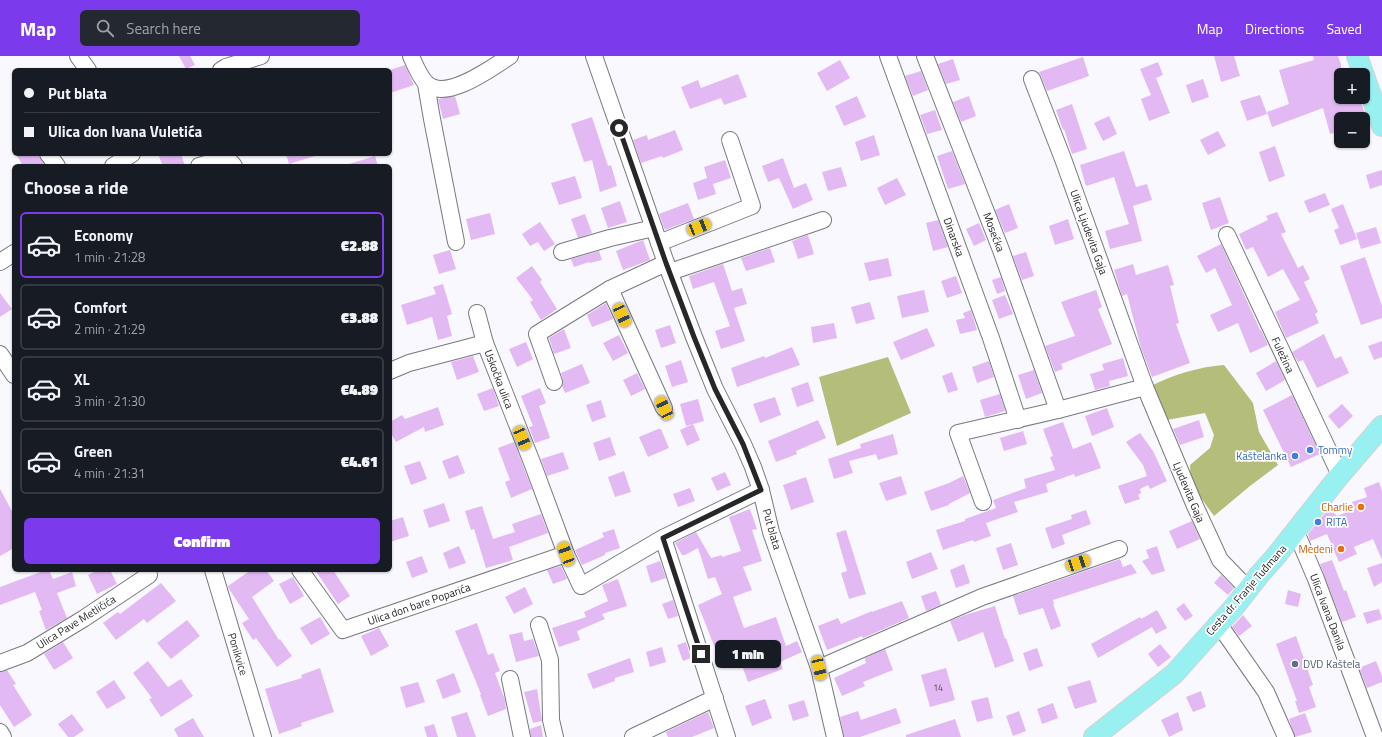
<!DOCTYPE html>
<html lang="en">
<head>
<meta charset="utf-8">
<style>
	:root { --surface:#171b24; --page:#242831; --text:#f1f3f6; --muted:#9ea1a6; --line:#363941; --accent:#7c3aed }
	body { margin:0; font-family:"Titillium Web",sans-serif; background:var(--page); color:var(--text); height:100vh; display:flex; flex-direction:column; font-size:15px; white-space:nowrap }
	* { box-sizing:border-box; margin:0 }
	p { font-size:13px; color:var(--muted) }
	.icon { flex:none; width:22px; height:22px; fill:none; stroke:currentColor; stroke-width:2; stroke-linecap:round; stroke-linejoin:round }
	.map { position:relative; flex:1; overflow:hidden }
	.sheet { position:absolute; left:12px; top:108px; width:380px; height:408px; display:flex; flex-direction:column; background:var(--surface); border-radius:6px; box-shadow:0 1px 3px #0004 }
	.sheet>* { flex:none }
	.top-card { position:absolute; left:12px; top:12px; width:380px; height:88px; border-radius:6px; box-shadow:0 1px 3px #0004; display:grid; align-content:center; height:88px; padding:0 12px; background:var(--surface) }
	.tools { position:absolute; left:1334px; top:12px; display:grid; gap:8px }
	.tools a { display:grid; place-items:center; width:36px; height:36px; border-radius:6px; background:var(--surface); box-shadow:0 1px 3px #0004; font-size:20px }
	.end { position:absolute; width:18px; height:18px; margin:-9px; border:5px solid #272729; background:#fff; box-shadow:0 0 0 2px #fff }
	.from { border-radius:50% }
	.bubble { position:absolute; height:28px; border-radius:6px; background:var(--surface); box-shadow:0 1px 3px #0004; font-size:13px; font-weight:800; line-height:28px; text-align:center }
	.car { position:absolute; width:12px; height:24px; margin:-12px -6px; border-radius:5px; box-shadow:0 0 3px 1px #0007; background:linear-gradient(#f5c518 24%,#345 0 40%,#f5c518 0 76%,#345 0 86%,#f5c518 0) }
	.top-card b { display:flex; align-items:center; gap:14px; height:38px; font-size:15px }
	.top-card b+b { border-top:1px solid var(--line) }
	.top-card i { width:10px; height:10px; background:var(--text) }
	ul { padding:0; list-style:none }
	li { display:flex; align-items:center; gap:12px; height:66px; margin:0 8px 6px; padding:0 4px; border:2px solid var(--line); border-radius:6px }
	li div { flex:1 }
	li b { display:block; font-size:15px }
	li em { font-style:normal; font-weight:800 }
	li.on { border-color:var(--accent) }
	li>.icon { width:36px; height:36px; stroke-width:1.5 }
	h2 { padding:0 12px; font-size:18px; line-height:48px }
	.action { display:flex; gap:8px; margin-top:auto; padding:8px 12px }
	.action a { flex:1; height:46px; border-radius:6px; background:var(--accent); color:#fff; font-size:16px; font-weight:800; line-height:46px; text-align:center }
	header { display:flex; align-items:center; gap:24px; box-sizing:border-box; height:56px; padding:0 20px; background:var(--accent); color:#fff }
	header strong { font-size:19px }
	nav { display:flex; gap:22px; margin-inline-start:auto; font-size:14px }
	.search { width:280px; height:36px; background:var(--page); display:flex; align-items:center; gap:10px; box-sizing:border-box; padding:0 14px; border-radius:6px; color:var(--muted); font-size:15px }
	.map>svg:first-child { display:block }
	.forest { fill:#b4bd79 }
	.building { fill:#e3b9f3 }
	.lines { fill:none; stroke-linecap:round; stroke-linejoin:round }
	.minor-casing { stroke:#78797e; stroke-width:18 }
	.major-casing { stroke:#d4d4d4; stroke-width:22 }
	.minor { stroke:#fff; stroke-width:16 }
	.major { stroke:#98f0f0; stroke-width:20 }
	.route { stroke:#272729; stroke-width:5 }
	.shop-dot { fill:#3f7fe0; stroke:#fff; stroke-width:1.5 }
	.food-dot { fill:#e8710a; stroke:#fff; stroke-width:1.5 }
	.service-dot { fill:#5c6f8a; stroke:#fff; stroke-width:1.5 }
	.labels { text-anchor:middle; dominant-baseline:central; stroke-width:3.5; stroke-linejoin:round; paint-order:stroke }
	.number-label { font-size:9px; fill:#564c5c }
	.street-label { font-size:11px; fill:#272729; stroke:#fff }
	.shop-label { font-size:11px; fill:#366cbe; stroke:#fff; text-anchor:start }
	.food-label { font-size:11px; fill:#c56008; stroke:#fff; text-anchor:end }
	.service-label { font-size:11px; fill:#4e5e75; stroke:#fff; text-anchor:start }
</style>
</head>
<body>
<header>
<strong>Map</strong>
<div class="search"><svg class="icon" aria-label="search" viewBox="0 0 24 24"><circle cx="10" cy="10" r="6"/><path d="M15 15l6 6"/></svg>Search here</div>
<nav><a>Map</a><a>Directions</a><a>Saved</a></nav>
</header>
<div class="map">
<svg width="1382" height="681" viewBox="0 0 1382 681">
	<rect width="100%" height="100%" fill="#f8f8fe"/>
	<g class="forest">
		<polygon points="888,301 911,357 837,390 819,321"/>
		<path d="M1224 309 1253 347 1259 376 1278 409 1250 430 1214 460 1191 428 1190 409 1210 392 1214 379 1205 357 1167 364 1149 331C1172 319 1198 311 1224 309Z"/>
	</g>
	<g class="building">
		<polygon points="179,0 190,0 195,9 186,13"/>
		<polygon points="1214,0 1234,0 1240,20 1221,26"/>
		<polygon points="1313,0 1338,0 1341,8 1341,41 1359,41 1367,63 1341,63 1341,75 1330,78 1323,52 1272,71 1267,56 1289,48 1279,14 1314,4"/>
		<polygon points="1083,1 1089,20 1047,35 1039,16"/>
		<polygon points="953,3 960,24 946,28 938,8"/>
		<polygon points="840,4 850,22 827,35 817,17"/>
		<polygon points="1158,6 1163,19 1156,22 1170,57 1149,65 1141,43 1151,39 1140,13"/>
		<polygon points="405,9 414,29 390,37 390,14"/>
		<polygon points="921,15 928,34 913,40 905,20"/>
		<polygon points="738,18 747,41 724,49 721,42 690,53 681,31 698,24 701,32"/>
		<polygon points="1203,23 1209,41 1192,47 1186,29"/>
		<polygon points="1260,39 1267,58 1247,65 1240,45"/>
		<polygon points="455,40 460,58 443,63 438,43"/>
		<polygon points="857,40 866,61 844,70 835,50"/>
		<polygon points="969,40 976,60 961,66 953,46"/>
		<polygon points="1072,48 1087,93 1072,98 1064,73 1063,74 1056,54"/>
		<polygon points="935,54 942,74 927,78 920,59"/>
		<polygon points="1109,60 1117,78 1103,85 1094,67"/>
		<polygon points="592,61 608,110 611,109 617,130 600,136 592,104 584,106 571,68"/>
		<polygon points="675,74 683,94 663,102 662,100 641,107 633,84 647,79 648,84"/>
		<polygon points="1218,75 1226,90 1208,99 1200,84"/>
		<polygon points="874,79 880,99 861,105 855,86"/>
		<polygon points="1275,90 1285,120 1269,126 1259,96"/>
		<polygon points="952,95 965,128 948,133 937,100"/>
		<polygon points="1124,95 1136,131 1147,128 1152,144 1133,150 1142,185 1110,193 1105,175 1129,168 1114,121 1086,130 1080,109"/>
		<polygon points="16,98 38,98 45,110 23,110"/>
		<polygon points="158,98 181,98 185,110 163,110"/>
		<polygon points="286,98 314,98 315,100 289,108"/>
		<polygon points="375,100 378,110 350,110 349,108"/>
		<polygon points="783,102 794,132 806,127 813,144 793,153 779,122 768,126 762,110"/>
		<polygon points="725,104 731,122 713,128 716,138 698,144 693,127 707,122 704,111"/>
		<polygon points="841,111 847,130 828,135 822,116"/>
		<polygon points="1382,114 1382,129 1370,133 1366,119"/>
		<polygon points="575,120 582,142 559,149 551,127"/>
		<polygon points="897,122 906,139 885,149 877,132"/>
		<polygon points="1325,137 1330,149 1309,157 1304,145"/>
		<polygon points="1220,141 1229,167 1211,174 1202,147"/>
		<polygon points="620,145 627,166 608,172 601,152"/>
		<polygon points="688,147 694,163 665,174 659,158"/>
		<polygon points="1009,148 1018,172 1005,177 995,154"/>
		<polygon points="1343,148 1357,183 1340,189 1334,174 1339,172 1331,153"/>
		<polygon points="1277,156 1286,176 1281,178 1298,212 1303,209 1310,223 1304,226 1318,256 1315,258 1319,267 1286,282 1275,256 1300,244 1283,213 1268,221 1253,191 1246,194 1239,178 1268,164 1266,160"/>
		<polygon points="490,157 495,178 471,184 466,163"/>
		<polygon points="585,158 592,177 578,182 571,163"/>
		<polygon points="1068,163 1074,183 1055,189 1049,170"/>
		<polygon points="938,164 948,191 933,195 926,167"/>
		<polygon points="540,166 555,188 544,195 538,186 530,190 522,178"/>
		<polygon points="979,167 986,184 974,190 966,173"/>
		<polygon points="1376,171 1381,187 1361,193 1356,177"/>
		<polygon points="808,179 814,198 798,203 792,185"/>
		<polygon points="643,184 650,204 623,214 616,195"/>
		<polygon points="1221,188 1260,274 1261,274 1268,289 1250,297 1238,267 1218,276 1210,259 1232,249 1215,212 1206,217 1197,200"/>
		<polygon points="770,192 775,206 746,215 741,202"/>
		<polygon points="450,194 456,213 439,218 433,199"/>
		<polygon points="599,195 602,204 590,207 589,206 574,211 571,203"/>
		<polygon points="1026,196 1034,220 1022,224 1013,200"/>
		<polygon points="1365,201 1382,250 1382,262 1361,269 1340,210"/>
		<polygon points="888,202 892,220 869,225 864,207"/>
		<polygon points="723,208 732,235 742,232 747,248 734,252 745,285 721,293 715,275 730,270 714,226 693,233 689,220"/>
		<polygon points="1133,208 1136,219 1168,209 1174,229 1170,230 1179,267 1176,268 1190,307 1152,321 1141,292 1127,238 1122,240 1114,214"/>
		<polygon points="532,210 542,224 540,226 557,253 541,264 530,246 533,244 516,222"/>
		<polygon points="956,220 962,237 947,242 941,225"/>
		<polygon points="1001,221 1005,235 997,238 992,224"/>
		<polygon points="443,228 452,258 447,260 452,280 438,284 432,261 407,269 401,249 436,238 433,231"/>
		<polygon points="924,234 929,256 902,262 897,240"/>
		<polygon points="1096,234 1102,251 1098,253 1112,288 1061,308 1063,313 1055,316 1045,290 1075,280 1061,246"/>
		<polygon points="0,237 12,253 0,261"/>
		<polygon points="1005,239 1013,258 999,263 992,244"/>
		<polygon points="870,246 875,263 856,268 851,251"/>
		<polygon points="606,247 613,263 592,271 587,259"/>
		<polygon points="971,254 977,274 960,278 956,264 965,262 963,257"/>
		<polygon points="834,267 837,282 813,287 811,271"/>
		<polygon points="670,269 676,287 661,292 655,274"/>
		<polygon points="927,272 935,290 901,304 893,286"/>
		<polygon points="564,273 571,292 554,298 549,282"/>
		<polygon points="1324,278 1335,303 1341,300 1349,317 1317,332 1303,304 1298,306 1292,296"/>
		<polygon points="619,279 628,297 613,305 603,287"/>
		<polygon points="1382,285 1382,301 1374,304 1368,290"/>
		<polygon points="526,286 533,303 517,311 509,293"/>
		<polygon points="792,291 800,309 737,331 731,312 764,300 765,302"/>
		<polygon points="473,300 479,316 457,324 451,306"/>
		<polygon points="1123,302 1128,320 1109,325 1110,330 1095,334 1090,318 1104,314 1102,308"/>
		<polygon points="681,304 688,326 672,331 665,310"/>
		<polygon points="989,305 994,321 977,327 972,311"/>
		<polygon points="1276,305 1285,324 1266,335 1256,317"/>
		<polygon points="582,308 590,327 565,337 562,330 563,323 561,317"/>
		<polygon points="1034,314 1042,337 1026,343 1018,319"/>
		<polygon points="952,316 958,334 948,337 942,320"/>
		<polygon points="637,317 645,333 631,340 623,324"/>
		<polygon points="808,326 814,345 797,351 791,332"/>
		<polygon points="493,332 499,350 484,355 477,338"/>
		<polygon points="540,332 546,347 539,350 550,382 535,387 529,371 533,370 521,340"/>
		<polygon points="1000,338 1005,355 985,361 980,344"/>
		<polygon points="1292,339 1320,398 1291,411 1263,354"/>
		<polygon points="775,341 781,359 760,367 753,348"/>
		<polygon points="698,343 704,365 686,370 680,348"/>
		<polygon points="601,344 606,361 592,366 586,349"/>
		<polygon points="1342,348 1353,360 1339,373 1328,360"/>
		<polygon points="438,351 444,369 425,376 424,371 396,386 390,376 390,366 402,359 405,363"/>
		<polygon points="1107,352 1114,371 1092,380 1085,360"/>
		<polygon points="818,364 826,382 796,395 797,398 776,406 768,385"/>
		<polygon points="1199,364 1204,381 1180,389 1173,373"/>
		<polygon points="1063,366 1073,393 1091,386 1101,412 1075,421 1074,418 1046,428 1048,436 1014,446 1018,456 986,467 991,480 974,486 973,484 943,494 936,474 965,465 965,463 996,452 993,444 1026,432 1024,423 1055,414 1050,401 1053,400 1043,373"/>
		<polygon points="693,368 700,384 687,390 680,374"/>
		<polygon points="658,373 661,373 669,392 648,401 639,381"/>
		<polygon points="1023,375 1027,388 1004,395 1000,382"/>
		<polygon points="1140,377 1153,395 1167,425 1150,433 1148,429 1140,433 1141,437 1138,439 1140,443 1125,448 1118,430 1147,420 1143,409 1126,386"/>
		<polygon points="893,378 898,398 878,404 876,398 849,405 853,417 834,423 828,403 861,392 860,388"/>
		<polygon points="610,381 616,399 599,405 593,387"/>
		<polygon points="514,386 532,433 511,442 505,426 510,424 498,392"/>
		<polygon points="563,396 569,413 547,420 541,403"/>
		<polygon points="458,399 465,417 449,423 442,405"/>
		<polygon points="420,405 427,423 411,429 404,410"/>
		<polygon points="624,415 631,436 615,441 608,421"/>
		<polygon points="725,416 731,429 717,435 711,422"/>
		<polygon points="901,420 907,438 886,445 879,427"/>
		<polygon points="963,420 970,437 949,448 949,449 931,455 924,436 949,427"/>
		<polygon points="806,421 814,446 791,454 783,429"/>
		<polygon points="1379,426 1382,435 1382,504 1373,483 1354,491 1357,498 1339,506 1327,478 1310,485 1308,478 1329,452 1337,460 1355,453 1352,446 1367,441 1364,432"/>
		<polygon points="690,432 695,445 678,451 673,438"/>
		<polygon points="0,433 14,459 14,492 0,500"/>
		<polygon points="444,447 450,465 429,472 423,454"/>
		<polygon points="482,450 493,483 515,476 512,468 541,458 548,477 509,491 513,504 486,512 474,473 471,474 465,455"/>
		<polygon points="750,453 757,473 752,474 762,505 743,511 752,534 733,541 744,572 776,561 786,590 797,585 802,596 780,606 783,613 748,626 737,596 719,602 698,549 722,538 715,521 708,523 698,492 685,499 682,499 675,487 696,476 711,502 722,499 722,501 741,495 729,461"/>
		<polygon points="1086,454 1091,468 1062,479 1065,488 1052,493 1045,472 1072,463 1071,459"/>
		<polygon points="403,461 409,480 390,486 390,465"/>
		<polygon points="1192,465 1200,483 1177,493 1169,475"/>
		<polygon points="614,473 620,492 605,497 605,499 582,509 575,494 604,481 602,477"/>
		<polygon points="846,474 866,538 849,543 841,517 847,515 836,477"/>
		<polygon points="1011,487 1018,509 1003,514 996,492"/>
		<polygon points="459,490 466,507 449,513 443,497"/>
		<polygon points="1157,490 1165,515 1152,519 1142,505 1149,502 1146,494"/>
		<polygon points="931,496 938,513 912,523 906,506"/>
		<polygon points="422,500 428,516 412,522 406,506"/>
		<polygon points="1120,503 1123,511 1131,508 1137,517 1053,544 1054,548 1053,548 1061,570 1051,574 1043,552 1019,559 1013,540"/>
		<polygon points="1332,504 1344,535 1346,534 1356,561 1342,566 1320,508"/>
		<polygon points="660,505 666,522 651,527 646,510"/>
		<polygon points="1382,507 1382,526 1374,531 1367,512"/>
		<polygon points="964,508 970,527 956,532 950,514"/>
		<polygon points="561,510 567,523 553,528 547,514"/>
		<polygon points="46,514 49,514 53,523 72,516 76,530 57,537 67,562 46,574 39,555 42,554 35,536 0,549 0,531"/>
		<polygon points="98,514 110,514 117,528 97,538 88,519"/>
		<polygon points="251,514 266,514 274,525 252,541 279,584 280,583 292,600 277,611 256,582 253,584 242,567 249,563 229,533 228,530"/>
		<polygon points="315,514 333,514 350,540 338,548"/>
		<polygon points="1221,519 1234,532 1228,539 1214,527"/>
		<polygon points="293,521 304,540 290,548 279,528"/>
		<polygon points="618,523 627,550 602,558 605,563 577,575 580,584 559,591 552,572 586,561 584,556 608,545 602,529"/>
		<polygon points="161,527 176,545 147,567 144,563 116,584 103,567 118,556 120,558"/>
		<polygon points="525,531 533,548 514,558 505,541"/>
		<polygon points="1288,534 1301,538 1298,551 1285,548"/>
		<polygon points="936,535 941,549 926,555 921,540"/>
		<polygon points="673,544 678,560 668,563 662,548"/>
		<polygon points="902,545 909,562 863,582 862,580 827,594 818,570 838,562 841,568 872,555 872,556"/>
		<polygon points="1184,547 1193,560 1185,565 1176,553"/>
		<polygon points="995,550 1005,583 1006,582 1014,605 995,612 983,576 958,586 950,565 965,559"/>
		<polygon points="1379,553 1382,563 1367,568 1363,557"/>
		<polygon points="1157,554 1167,572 1156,578 1152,571 1098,602 1091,588 1140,561 1141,563"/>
		<polygon points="1243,559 1252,570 1239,580 1232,571"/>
		<polygon points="320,561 330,578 311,589 300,572"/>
		<polygon points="187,564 200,580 171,603 157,587"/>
		<polygon points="477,567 488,599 493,597 500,615 495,617 505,644 506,653 488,660 480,639 481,638 455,575"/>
		<polygon points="379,572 389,590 371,600 361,580"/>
		<polygon points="522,576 524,585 533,583 539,600 516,606 509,579"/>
		<polygon points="1296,580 1313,629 1309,631 1316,651 1299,657 1295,645 1297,645 1276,588"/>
		<polygon points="63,586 73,602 54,614 44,598"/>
		<polygon points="686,586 691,602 683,605 677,589"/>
		<polygon points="1160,588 1171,601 1158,611 1148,598"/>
		<polygon points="662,591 666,606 650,611 646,596"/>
		<polygon points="1037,592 1043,610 1029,615 1023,597"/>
		<polygon points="885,593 893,614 863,626 865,630 842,640 834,622 866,607 865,602"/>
		<polygon points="630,602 634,616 615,622 615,625 593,633 587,618"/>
		<polygon points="148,605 168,631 181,623 193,640 161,661 149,643 152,642 133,617"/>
		<polygon points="1376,605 1382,620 1382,626 1367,632 1359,612"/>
		<polygon points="320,612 334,656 301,667 302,670 279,678 265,633 302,622 301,619"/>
		<polygon points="946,612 955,644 930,651 921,619"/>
		<polygon points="7,614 16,628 13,629 32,659 14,671 0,649 0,616"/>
		<polygon points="454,617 461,636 443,643 436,624"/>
		<polygon points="114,624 126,642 107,653 96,636"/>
		<polygon points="1090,624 1097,646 1075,653 1067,631"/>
		<polygon points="418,626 425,646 406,652 400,631"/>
		<polygon points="537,633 542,665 533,667 524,636"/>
		<polygon points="1201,635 1206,651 1193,656 1186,641"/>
		<polygon points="988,641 993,662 977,666 971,645"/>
		<polygon points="765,643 772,662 752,670 745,650"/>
		<polygon points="804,644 809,660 793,665 788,649"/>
		<polygon points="1053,647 1058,662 1042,668 1037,653"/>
		<polygon points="896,652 901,667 860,681 844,681 840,661 858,655 861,664"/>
		<polygon points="1019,655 1026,675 1013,680 1006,660"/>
		<polygon points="467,656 476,681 457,681 451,661"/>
		<polygon points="708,656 714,672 692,681 668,681 666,676"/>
		<polygon points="1178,656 1183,674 1169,681 1161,664"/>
		<polygon points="1305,657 1312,676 1295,681 1289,663"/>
		<polygon points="72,658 84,674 74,681 68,681 58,668"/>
		<polygon points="193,662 204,681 178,681 174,673"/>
		<polygon points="955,663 961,681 906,681 906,679"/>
		<polygon points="434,668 438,681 427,681 424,671"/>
		<polygon points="541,669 543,681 531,681 530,673"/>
	</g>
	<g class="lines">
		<g class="minor-casing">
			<g id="minor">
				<polyline points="78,0 88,14"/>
				<path d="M411 0C415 9 419 20 426 27 445 47 493 11 510 0"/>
				<polyline points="594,0 666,207 694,281 715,333 743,388 753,411 761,434 771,476 819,612 835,681"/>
				<polyline points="888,0 991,282 1018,364"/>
				<polyline points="925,0 1001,194 1058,354"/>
				<polyline points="221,14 226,11 261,0"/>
				<polyline points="1032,23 1063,103 1145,331 1195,450 1220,504 1248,533"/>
				<polyline points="426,28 432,63 456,186"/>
				<polyline points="48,98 57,110"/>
				<polyline points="113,110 132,98"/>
				<polyline points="199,110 227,102 234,110"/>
				<polyline points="1227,179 1340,419"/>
				<polyline points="659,187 752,150 730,84"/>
				<polyline points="562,196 610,182 654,172"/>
				<polyline points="0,206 14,197"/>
				<polyline points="670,216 823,164"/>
				<polyline points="610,233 664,352"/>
				<polyline points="477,257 485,287"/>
				<polyline points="0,298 14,319"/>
				<polyline points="390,315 409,307 485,287 533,409 566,498 581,530 663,482 761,434"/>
				<polyline points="554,326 537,278 610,233 666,207"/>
				<polyline points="983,446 958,377 1058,354 1145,331"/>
				<polyline points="1296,476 1316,523 1375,681"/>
				<polyline points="663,482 727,681"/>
				<polyline points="213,514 263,681"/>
				<polyline points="300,514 343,574 566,498"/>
				<polyline points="1218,567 1266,636 1286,681"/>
				<polyline points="539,569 550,604 551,664 555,681"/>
				<polyline points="0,607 27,597 83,563 149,519"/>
				<polyline points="819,612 982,541 1119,493"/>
				<polyline points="510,623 522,681"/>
				<polyline points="0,676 3,681"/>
				<polyline points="633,681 715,642"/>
			</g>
		</g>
		<g class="major-casing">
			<g id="major">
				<polyline points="1357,0 1382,70"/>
				<polyline points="1094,681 1174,618 1235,550 1260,518 1276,500 1340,419 1382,370"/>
			</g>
		</g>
		<use href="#minor" class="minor"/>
		<use href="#major" class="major"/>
	</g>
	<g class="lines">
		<polyline class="route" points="619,72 666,207 694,281 715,333 743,388 761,434 663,482 701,598"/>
	</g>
	<g class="shop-dot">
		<circle cx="1310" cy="394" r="4"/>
		<circle cx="1295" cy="400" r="4"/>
		<circle cx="1318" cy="466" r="4"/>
	</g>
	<g class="food-dot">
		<circle cx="1361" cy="451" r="4"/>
		<circle cx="1341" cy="493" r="4"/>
	</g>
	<circle class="service-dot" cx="1295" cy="608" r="4"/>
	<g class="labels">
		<g class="number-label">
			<text x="938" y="631">14</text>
		</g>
		<g class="street-label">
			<text transform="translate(994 176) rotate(69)">Mosećka</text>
			<text transform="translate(1089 176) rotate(70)">Ulica Ljudevita Gaja</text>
			<text transform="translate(954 181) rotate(70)">Dinarska</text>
			<text transform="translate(1283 299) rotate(65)">Fuležina</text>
			<text transform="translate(499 323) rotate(69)">Uskočka ulica</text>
			<text transform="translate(1189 436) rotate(67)">Ljudevita Gaja</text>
			<text transform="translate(772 473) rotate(74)">Put blata</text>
			<text transform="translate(1246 534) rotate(-49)">Cesta dr. Franje Tuđmana</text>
			<text transform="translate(419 548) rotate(-19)">Ulica don bare Poparića</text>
			<text transform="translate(1328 556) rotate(69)">Ulica Ivana Danila</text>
			<text transform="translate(76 566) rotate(-32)">Ulica Pave Metličića</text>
			<text transform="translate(238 598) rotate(73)">Ponikvice</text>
		</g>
		<g class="shop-label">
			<text x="1318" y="394">Tommy</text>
			<text x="1287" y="400" text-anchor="end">Kaštelanka</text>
			<text x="1326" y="466">RITA</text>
		</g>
		<g class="food-label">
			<text x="1353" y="451">Charlie</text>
			<text x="1333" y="493">Medeni</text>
		</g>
		<g class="service-label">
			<text x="1303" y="608">DVD Kaštela</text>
		</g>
	</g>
</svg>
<div class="tools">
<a>+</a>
<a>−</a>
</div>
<i class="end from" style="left:619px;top:72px"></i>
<i class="end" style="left:701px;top:598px"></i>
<div class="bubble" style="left:715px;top:584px;width:66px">1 min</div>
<i class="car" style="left:699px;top:171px;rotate:68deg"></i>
<i class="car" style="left:622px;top:259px;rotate:155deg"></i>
<i class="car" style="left:664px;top:352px;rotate:335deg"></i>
<i class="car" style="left:522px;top:382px;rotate:157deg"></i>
<i class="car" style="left:566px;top:498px;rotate:340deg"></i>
<i class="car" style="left:1078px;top:507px;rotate:71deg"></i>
<i class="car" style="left:819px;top:612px;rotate:167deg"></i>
<div class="top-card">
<b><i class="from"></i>Put blata</b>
<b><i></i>Ulica don Ivana Vuletića</b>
</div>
<section class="sheet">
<h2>Choose a ride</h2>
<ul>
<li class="on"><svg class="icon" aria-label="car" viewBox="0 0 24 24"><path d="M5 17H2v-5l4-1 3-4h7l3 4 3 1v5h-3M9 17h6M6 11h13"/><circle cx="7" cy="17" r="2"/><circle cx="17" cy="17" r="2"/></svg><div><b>Economy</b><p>1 min · 21:28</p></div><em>€2.88</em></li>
<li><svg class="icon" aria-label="car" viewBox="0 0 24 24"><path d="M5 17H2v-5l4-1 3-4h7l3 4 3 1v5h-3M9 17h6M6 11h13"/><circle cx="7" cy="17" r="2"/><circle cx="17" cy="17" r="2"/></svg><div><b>Comfort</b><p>2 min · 21:29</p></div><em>€3.88</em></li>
<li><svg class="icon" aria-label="car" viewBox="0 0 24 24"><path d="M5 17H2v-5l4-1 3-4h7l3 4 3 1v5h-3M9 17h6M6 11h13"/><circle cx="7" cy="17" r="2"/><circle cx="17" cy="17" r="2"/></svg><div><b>XL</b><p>3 min · 21:30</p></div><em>€4.89</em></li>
<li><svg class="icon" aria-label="car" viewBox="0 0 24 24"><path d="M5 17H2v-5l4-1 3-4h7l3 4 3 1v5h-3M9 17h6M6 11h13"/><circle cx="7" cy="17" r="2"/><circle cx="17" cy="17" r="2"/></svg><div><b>Green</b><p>4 min · 21:31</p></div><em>€4.61</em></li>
</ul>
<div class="action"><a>Confirm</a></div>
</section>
</div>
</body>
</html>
